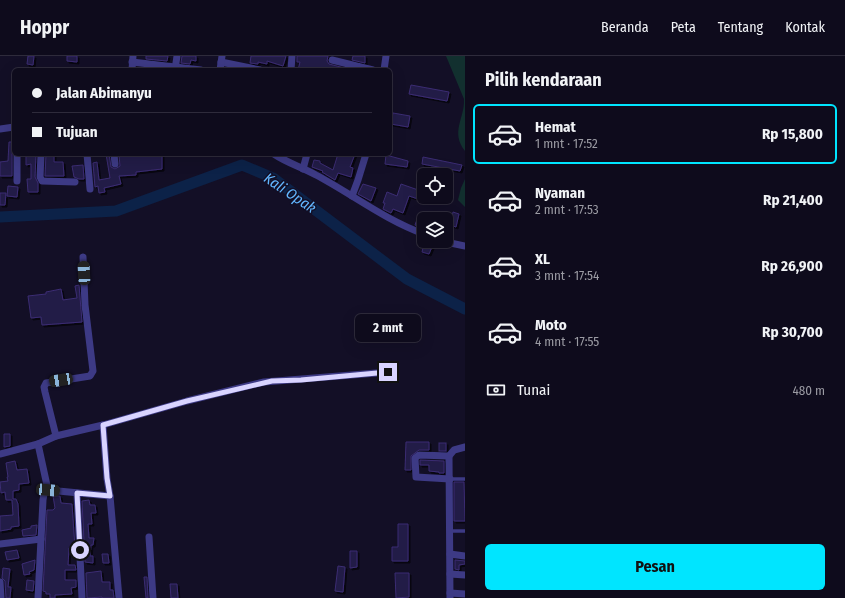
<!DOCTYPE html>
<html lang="id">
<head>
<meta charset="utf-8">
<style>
	:root { --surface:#0e0b1c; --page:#171425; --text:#f1f3f6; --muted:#9b9ba3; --line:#2e2b3b; --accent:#00e5ff }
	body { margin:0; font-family:"Fira Sans Condensed",sans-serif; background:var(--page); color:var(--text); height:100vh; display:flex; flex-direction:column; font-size:15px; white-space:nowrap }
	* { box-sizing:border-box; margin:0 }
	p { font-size:13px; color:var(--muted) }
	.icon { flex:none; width:22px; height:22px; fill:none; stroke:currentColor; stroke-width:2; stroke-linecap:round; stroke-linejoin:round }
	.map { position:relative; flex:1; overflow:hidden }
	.drawer { display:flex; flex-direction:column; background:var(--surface); width:380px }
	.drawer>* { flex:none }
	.top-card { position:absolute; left:12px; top:12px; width:380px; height:88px; border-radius:6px; box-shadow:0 4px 16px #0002,0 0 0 1px var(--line); display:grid; align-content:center; height:88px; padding:0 20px; background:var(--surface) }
	.tools { position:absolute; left:417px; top:112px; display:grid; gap:8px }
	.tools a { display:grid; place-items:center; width:36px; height:36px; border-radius:6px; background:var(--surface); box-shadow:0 4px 16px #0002,0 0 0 1px var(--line); font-size:20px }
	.end { position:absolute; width:18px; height:18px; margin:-9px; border:5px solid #d9d4ff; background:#111; box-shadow:0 0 0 2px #111 }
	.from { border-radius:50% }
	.bubble { position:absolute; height:28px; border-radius:6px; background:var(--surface); box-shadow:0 4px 16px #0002,0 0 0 1px var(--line); font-size:13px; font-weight:700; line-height:28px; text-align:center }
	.car { position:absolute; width:12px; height:24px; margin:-12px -6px; border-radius:5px; box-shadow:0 0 3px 1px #0007; background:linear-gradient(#222 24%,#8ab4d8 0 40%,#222 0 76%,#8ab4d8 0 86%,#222 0) }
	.top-card b { display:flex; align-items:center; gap:14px; height:38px; font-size:15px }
	.top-card b+b { border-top:1px solid var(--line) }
	.top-card i { width:10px; height:10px; background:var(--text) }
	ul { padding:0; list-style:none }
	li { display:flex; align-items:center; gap:12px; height:60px; margin:0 8px 6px; padding:0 12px; border:2px solid transparent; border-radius:6px }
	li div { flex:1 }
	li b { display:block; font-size:15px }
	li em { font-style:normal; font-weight:700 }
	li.current { border-color:var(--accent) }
	li>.icon { width:36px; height:36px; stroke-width:1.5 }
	h2 { padding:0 20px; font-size:18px; line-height:48px }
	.pay { display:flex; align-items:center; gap:10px; height:44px; padding:0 20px; font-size:15px }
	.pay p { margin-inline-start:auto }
	.button { display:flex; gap:8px; margin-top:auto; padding:8px 20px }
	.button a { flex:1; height:46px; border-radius:6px; background:var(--accent); color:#111; font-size:16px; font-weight:700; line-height:46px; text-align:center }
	header { display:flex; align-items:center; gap:24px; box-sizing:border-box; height:56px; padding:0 20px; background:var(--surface); border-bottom:1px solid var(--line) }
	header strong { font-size:19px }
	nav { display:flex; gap:22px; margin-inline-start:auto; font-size:14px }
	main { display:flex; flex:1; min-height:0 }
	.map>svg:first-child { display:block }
	.green { fill:#12302f }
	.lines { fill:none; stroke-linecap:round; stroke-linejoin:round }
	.river { stroke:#0c2248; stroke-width:11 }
	.building { fill:#241b47; stroke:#3b2d73; filter:url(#shadow) }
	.service { stroke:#3d3a85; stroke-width:3.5 }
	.minor { stroke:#3d3a85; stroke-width:7 }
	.route { stroke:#d9d4ff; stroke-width:5 }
	.labels { text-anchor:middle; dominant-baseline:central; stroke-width:3; stroke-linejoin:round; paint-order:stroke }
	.water-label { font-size:15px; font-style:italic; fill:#62b6ff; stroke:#130f26 }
</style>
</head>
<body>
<header>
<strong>Hoppr</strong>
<nav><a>Beranda</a><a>Peta</a><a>Tentang</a><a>Kontak</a></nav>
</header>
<main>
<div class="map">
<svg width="465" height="542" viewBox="0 0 465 542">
	<defs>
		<filter id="shadow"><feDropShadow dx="2" dy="2" stdDeviation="0" flood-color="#0009"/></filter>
	</defs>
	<rect width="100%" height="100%" fill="#130f26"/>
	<g class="green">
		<path d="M446 0H465V95C450 76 465 62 464 43Z"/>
		<polygon points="465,123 465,151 458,144 461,132"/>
	</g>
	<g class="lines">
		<polyline class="river" points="0,161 116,155 242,109 273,122 407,223 465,253"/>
	</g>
	<g class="building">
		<polygon points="28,0 34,0 33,9 27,8"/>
		<polygon points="67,0 77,0 77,6 67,5"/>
		<polygon points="146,0 168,0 167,5 146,3"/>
		<polygon points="182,0 196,0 196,5 191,4 190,8 181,7"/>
		<polygon points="251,0 286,0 283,10 267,5 267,8 258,6 258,8 250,7"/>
		<polygon points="297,0 328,0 327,5 329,8 352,14 298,14 300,6 297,6"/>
		<polygon points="353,0 365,0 365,7 352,4"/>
		<polygon points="411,29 449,36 447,45 409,38"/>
		<polygon points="393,57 410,60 408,71 391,68"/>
		<polygon points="9,86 14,86 14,94 12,98 12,120 0,120 0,106 8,105"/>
		<polygon points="36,98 35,121 38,127 38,136 28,136 27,123 31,123 31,108 26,109 26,100"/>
		<polygon points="46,98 54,98 54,106 63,106 64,120 45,120"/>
		<polygon points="106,98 109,98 111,111 115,113 120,110 119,99 162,98 162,113 136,116 136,119 119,120 121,128 104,132 105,136 99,137 98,130 95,131 93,107 97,106 99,124 110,122"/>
		<polygon points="338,98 355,98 350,111 353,112 351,121 338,117 335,124 322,116 323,115 312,111 314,104 320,105 320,107 333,114"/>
		<polygon points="386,99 408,105 407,111 385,108"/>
		<polygon points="423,101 462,109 460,115 422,108"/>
		<polygon points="83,109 84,123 79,123 74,121 72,110"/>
		<polygon points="363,128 376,132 371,145 358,138"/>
		<polygon points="401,128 421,135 418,143 409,140 403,157 393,153 391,157 383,153 385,147 383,147 387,136 397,140"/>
		<polygon points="8,130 18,131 17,141 7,140"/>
		<polygon points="0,137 6,137 5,149 0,149"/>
		<polygon points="453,156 459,158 456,171 450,169"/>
		<polygon points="419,158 424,160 424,167 422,172 415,169"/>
		<polygon points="424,188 432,191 429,198 422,196"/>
		<polygon points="79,229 82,266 42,269 41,261 31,262 28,240 46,238 46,236 61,233 63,244 77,242 75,230"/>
		<polygon points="4,378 10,378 10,390 4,391"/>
		<polygon points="406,386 429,386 429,394 419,394 411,400 411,414 405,414"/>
		<rect x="439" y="387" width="7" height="8"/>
		<polygon points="420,404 444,405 444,417 439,417 439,416 429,415 429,409 420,409"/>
		<polygon points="15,405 17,414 27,413 29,427 19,428 19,434 13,435 13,443 16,443 18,448 19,470 11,471 11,473 0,475 0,460 13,459 12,444 6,444 5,436 1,437 0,426 8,425 7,421 8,421 6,407"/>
		<polygon points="454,426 464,426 465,465 454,465"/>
		<polygon points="53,440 60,440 61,447 72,448 75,492 69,492 68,509 75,509 76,514 65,514 65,524 76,524 76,531 71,532 72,538 55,539 55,542 50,542 50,538 46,538 46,536 43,535 47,454 53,454 55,452"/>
		<polygon points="89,444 90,449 95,449 96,457 91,457 92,468 88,468 89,482 94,482 93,489 91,489 90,500 93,500 93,507 85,506 82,445"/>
		<polygon points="398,468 408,468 408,505 392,505 392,491 398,491"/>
		<polygon points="37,469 36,479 23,480 22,474 31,472 31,470"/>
		<polygon points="17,494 19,502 7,504 5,496"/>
		<polygon points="350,495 357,495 357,511 350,512"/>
		<polygon points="102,498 108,498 109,507 103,507"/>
		<polygon points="35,504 34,514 29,516 30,518 24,519 22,508"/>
		<polygon points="455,504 465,505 465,508 459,509 459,514 455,513"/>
		<polygon points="338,510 345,511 343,536 335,535"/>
		<polygon points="3,512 10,513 8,531 11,531 10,542 6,542 5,525 2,522"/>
		<polygon points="101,515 102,526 110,526 110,534 113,534 114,542 102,542 102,541 87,542 86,517"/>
		<polygon points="395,517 409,517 409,541 396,542"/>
		<polygon points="144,521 147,521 148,542 146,542"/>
		<polygon points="27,524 34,525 33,535 26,534"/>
		<polygon points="170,528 177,528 178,542 171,542"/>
	</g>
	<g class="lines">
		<g class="service">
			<polyline points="450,423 465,423"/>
			<polyline points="450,475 465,475"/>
		</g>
		<g class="minor">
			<polyline points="332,4 373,14"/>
			<polyline points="132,6 201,14"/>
			<polyline points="221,6 260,14"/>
			<polyline points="132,14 133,0"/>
			<polyline points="175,14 177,0"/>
			<polyline points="220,14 222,0"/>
			<polyline points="291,14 292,0"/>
			<polyline points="384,14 386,0"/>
			<polyline points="0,73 14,71"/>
			<polyline points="41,98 40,121 42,125 75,126"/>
			<polyline points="87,98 90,133"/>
			<polyline points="114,98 115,108"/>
			<path d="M274 98C287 107 302 111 316 119 352 138 385 164 424 178"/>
			<polyline points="303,113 307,98"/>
			<polyline points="17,125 17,98"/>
			<polyline points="352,140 358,124 366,98"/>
			<polyline points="441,185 465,190"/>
			<polyline points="103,369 107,423 110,440"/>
			<polyline points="56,380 45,336 44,331 46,327 90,320 93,315 85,249 83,201"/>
			<polyline points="38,388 56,380 103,369 187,345 264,326 389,316"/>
			<polyline points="0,398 38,388 48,434 110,440 119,542"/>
			<polyline points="449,400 450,542"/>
			<polyline points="450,423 416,421 415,402 419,399 449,400 454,394 465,391"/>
			<polyline points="77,437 82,542"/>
			<polyline points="149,481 153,542"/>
			<polyline points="0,488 41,483"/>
			<polyline points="450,498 465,500"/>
			<polyline points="450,518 465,519"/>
			<polyline points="0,526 1,542"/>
			<polyline points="450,537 465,538"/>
			<polyline points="38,542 43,444 44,438 48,434"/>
		</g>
	</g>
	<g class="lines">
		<polyline class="route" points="80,494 77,437 110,440 107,422 103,369 187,345 272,325 301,324 388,316"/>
	</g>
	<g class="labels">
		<g class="water-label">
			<text transform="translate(290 137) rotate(34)">Kali Opak</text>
		</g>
	</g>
</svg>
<div class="tools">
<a><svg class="icon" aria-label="locate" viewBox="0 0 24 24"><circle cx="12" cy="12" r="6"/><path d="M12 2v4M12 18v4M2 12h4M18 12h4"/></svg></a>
<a><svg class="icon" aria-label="layers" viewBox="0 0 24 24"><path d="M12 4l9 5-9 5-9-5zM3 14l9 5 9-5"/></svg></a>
</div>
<i class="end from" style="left:80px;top:494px"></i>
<i class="end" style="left:388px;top:316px"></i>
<div class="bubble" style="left:355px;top:258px;width:66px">2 mnt</div>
<i class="car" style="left:84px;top:217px;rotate:357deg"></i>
<i class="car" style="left:61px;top:324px;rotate:261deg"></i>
<i class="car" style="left:48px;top:434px;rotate:95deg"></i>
<div class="top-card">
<b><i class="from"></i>Jalan Abimanyu</b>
<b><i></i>Tujuan</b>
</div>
</div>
<section class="drawer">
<h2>Pilih kendaraan</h2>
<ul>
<li class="current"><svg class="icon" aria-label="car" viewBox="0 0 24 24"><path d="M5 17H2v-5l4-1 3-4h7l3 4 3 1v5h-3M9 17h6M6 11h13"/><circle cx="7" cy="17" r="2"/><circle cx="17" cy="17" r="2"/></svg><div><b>Hemat</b><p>1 mnt · 17:52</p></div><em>Rp 15,800</em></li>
<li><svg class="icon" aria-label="car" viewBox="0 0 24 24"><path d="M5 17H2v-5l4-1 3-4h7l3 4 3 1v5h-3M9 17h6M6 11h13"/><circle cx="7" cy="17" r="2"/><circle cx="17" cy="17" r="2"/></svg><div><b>Nyaman</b><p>2 mnt · 17:53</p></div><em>Rp 21,400</em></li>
<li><svg class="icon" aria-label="car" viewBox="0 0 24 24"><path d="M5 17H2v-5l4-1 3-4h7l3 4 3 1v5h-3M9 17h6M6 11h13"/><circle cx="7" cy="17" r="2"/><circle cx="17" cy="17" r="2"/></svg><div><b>XL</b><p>3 mnt · 17:54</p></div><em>Rp 26,900</em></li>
<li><svg class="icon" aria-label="car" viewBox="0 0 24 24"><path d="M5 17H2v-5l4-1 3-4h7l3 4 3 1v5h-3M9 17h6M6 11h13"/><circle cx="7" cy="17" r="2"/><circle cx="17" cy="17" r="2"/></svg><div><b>Moto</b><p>4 mnt · 17:55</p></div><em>Rp 30,700</em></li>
</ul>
<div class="pay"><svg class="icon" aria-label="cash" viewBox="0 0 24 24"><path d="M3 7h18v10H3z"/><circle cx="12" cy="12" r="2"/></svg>Tunai<p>480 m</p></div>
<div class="button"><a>Pesan</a></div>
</section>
</main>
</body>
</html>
